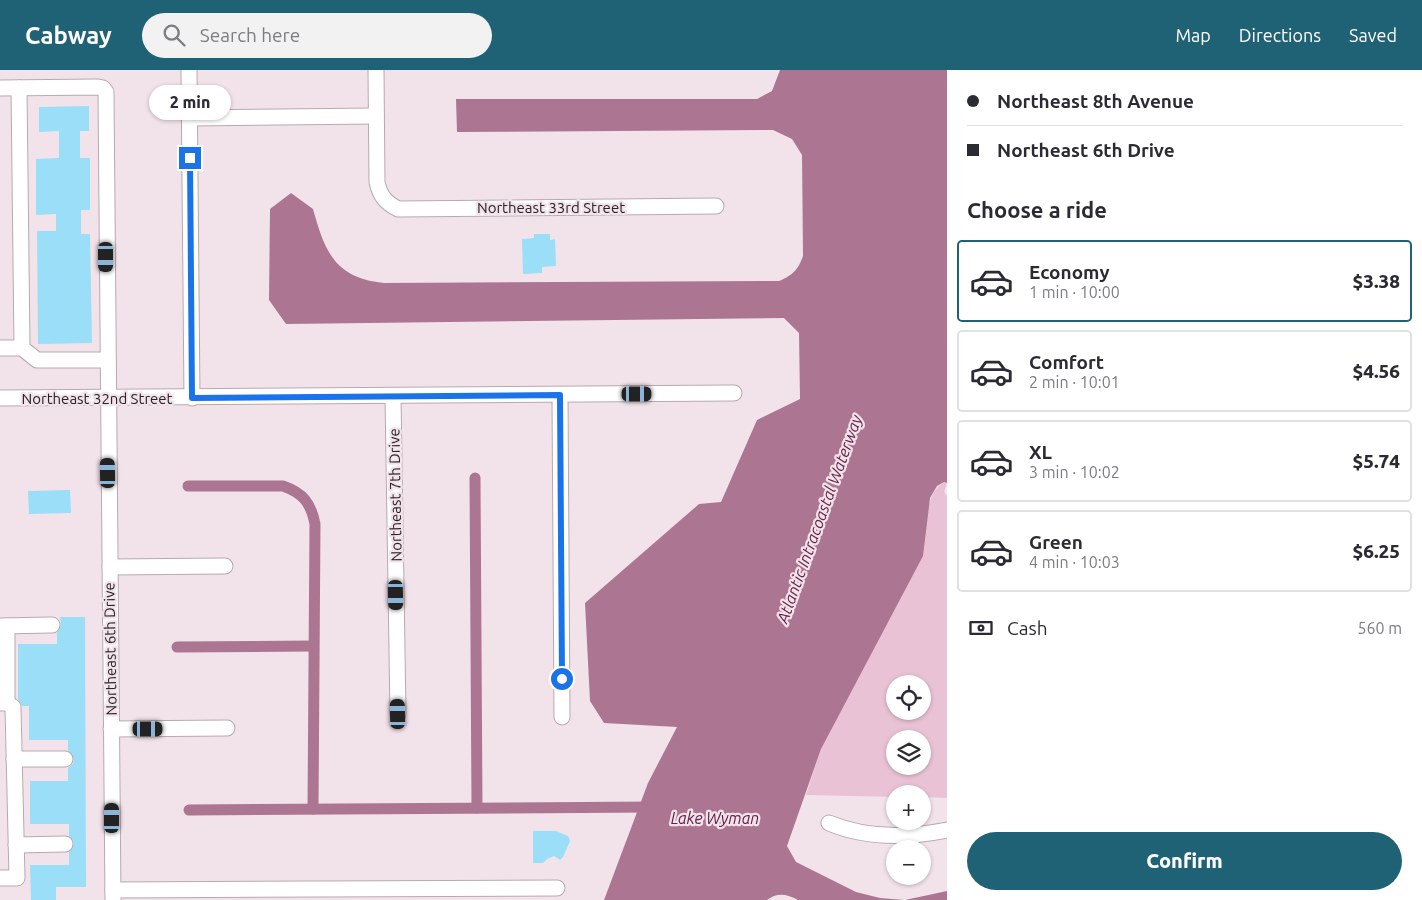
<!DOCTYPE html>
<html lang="en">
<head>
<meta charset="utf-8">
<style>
	:root { --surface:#fff; --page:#f2f2f3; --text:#2b2b33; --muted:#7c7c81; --line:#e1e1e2; --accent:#1f6275 }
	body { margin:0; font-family:Ubuntu,sans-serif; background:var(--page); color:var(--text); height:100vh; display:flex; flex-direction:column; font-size:19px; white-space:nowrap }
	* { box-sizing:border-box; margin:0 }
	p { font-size:16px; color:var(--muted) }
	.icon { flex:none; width:28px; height:28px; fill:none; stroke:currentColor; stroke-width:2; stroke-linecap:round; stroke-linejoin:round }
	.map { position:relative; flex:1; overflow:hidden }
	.drawer { display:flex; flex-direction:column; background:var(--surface); width:475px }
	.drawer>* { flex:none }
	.top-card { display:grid; align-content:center; height:110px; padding:0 20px; background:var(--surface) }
	.controls { position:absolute; left:886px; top:605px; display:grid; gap:10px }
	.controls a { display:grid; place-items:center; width:45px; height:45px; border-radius:50%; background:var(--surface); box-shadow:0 1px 4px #0004; font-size:25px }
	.end { position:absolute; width:22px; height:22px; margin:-11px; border:6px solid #1a73e8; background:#fff; box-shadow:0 0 0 2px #fff }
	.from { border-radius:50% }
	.bubble { position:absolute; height:35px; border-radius:18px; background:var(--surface); box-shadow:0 1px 4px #0004; font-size:16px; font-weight:800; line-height:35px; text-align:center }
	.car { position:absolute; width:15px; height:30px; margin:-15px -8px; border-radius:6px; box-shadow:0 0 4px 1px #0007; background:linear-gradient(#222 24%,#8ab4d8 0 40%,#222 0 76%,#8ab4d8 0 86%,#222 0) }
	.top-card b { display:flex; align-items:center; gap:18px; height:48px; font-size:19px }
	.top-card b+b { border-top:1px solid var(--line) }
	.top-card i { width:12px; height:12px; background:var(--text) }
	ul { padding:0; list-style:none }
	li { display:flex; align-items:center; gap:15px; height:82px; margin:0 10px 8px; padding:0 10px; border:2px solid var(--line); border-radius:5px }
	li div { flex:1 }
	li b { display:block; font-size:19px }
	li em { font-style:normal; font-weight:800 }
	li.current { border-color:var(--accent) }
	li>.icon { width:45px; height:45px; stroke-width:1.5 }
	h2 { padding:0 20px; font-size:22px; line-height:60px }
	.pay { display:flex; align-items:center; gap:12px; height:55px; padding:0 20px; font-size:19px }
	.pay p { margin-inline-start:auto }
	.button { display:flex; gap:10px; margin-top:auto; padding:10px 20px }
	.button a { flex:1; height:58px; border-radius:30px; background:var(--accent); color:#fff; font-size:20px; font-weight:800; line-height:58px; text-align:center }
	header { display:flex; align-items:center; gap:30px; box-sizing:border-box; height:70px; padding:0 25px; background:var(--accent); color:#fff }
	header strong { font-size:24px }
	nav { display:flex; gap:28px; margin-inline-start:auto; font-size:18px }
	.search { width:350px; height:45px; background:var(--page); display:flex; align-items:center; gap:12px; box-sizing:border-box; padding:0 18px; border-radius:28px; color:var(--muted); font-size:19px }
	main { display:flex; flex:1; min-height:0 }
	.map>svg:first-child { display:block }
	.green { fill:#e9c3d5; fill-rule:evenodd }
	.water { fill:#ac7692 }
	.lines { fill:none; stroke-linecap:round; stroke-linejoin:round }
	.canal { stroke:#ac7692; stroke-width:11 }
	.building { fill:#9adff7 }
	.minor-casing { stroke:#b8a9b0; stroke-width:17 }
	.minor { stroke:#fff; stroke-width:15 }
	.route { stroke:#1a73e8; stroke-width:6 }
	.labels { text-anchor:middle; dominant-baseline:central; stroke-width:4.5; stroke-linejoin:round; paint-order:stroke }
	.street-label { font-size:15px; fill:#292326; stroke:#f2e3ea }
	.water-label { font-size:16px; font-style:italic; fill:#632148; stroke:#f2e3ea }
</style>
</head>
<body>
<header>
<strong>Cabway</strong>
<div class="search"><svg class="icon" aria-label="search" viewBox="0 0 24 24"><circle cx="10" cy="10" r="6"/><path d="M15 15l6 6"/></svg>Search here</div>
<nav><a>Map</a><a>Directions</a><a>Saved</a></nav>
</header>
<main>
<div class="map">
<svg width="947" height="830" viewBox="0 0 947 830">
	<rect width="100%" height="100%" fill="#f2e3ea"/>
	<path class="green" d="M944 412 947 413 944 422 947 426V728L923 727 922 724H895V727L806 725 821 679 927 443C930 430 932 420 944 412ZM895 614H922V641H895ZM895 669H922V696H895Z"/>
	<path class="water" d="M780 0H947V413L944 412 937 416 930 428 923 486 821 679 787 776 796 792 856 822 880 828 905 830 947 821V830H798C787 824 777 822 767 830H604L648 713 677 657 604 653 590 631 585 533 699 434 721 432 757 350 800 329 799 263 784 248 286 254 269 230 270 139 291 123 313 139C325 182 335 208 384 213L779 211C793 205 798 200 803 186L802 85 792 69 773 60 457 62 456 29H757L772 21Z"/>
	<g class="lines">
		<g class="canal">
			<polyline points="475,408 477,738"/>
			<path d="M188 416H283C303 423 311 433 315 454L313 739"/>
			<polyline points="177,577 313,576"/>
			<polyline points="189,740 655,737"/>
		</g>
	</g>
	<g class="building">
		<polygon points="89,36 89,61 80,61 80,88 90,88 90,140 81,140 81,164 90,164 92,273 38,274 37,161 56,161 56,144 36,145 36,89 59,88 59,61 39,62 39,37"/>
		<polygon points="534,164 550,164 550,170 555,169 556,196 542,197 542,203 523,204 522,169 534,168"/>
		<polygon points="70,420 71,443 29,444 28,421"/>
		<polygon points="60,547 85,547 86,817 56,817 56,830 31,830 30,795 69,795 69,782 74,774 69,766 69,754 30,754 30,711 68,711 68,698 73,694 74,689 68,680 68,670 29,670 29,636 22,636 18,629 18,574 57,574 57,563 61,555"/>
		<polygon points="533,761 556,761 568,766 570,771 563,787 560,790 554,786 547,789 543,793 533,793"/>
	</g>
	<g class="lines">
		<g class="minor-casing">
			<g id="minor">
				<polyline points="189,0 192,328"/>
				<path d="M376 0 377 112C380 126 385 132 398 139L716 136"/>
				<polyline points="0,18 98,17 103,18 106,22 113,830"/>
				<polyline points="19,18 22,278"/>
				<polyline points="190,48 376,46"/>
				<polyline points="0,278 22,278 37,290 107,290"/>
				<polyline points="560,325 562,647"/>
				<polyline points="393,326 398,644"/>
				<polyline points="0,328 734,323"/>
				<polyline points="110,497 225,496"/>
				<polyline points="0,556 52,555"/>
				<polyline points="0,633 7,633 13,637 17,808 0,808"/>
				<polyline points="7,633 7,556"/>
				<polyline points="111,659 227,658"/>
				<polyline points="14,689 65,689"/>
				<path d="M829 753C867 769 907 768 947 760"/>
				<polyline points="16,775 65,774"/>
				<polyline points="113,820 557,818"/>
			</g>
		</g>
		<use href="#minor" class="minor"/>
	</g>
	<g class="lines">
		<polyline class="route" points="190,88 192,328 560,325 562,609"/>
	</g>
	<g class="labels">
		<g class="street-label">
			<text x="551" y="137">Northeast 33rd Street</text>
			<text x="97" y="328">Northeast 32nd Street</text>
			<text transform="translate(395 425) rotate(-91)">Northeast 7th Drive</text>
			<text transform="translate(110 579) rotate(-91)">Northeast 6th Drive</text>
		</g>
		<g class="water-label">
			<text transform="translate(819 449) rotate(-70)">Atlantic Intracoastal Waterway</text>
			<text x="715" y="748">Lake Wyman</text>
		</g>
	</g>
</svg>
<div class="controls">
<a><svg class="icon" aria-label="locate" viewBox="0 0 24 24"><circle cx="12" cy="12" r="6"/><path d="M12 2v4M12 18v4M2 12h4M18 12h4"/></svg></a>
<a><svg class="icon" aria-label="layers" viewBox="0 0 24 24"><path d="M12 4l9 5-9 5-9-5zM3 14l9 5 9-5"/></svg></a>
<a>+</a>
<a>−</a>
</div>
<i class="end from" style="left:562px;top:609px"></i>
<i class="end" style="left:190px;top:88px"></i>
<div class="bubble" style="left:149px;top:15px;width:82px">2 min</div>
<i class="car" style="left:106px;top:187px;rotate:180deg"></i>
<i class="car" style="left:637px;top:324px;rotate:90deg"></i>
<i class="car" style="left:108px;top:403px;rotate:359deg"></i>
<i class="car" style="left:396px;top:525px;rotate:179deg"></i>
<i class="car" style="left:398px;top:644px;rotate:359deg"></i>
<i class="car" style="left:148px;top:659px;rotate:90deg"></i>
<i class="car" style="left:112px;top:748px;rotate:0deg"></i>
</div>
<section class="drawer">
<div class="top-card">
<b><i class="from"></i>Northeast 8th Avenue</b>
<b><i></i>Northeast 6th Drive</b>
</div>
<h2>Choose a ride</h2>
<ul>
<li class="current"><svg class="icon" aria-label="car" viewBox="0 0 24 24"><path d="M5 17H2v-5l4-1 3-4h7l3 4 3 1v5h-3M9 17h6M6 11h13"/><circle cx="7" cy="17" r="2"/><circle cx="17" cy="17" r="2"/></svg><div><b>Economy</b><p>1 min · 10:00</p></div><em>$3.38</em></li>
<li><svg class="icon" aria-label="car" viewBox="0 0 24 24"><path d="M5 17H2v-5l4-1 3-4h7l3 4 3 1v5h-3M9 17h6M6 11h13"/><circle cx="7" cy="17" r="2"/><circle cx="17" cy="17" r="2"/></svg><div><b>Comfort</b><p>2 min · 10:01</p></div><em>$4.56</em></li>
<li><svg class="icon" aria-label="car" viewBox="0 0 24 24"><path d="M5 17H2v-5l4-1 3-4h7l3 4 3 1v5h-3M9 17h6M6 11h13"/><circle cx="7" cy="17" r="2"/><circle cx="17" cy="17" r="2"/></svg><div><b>XL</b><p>3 min · 10:02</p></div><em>$5.74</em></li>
<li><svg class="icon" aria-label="car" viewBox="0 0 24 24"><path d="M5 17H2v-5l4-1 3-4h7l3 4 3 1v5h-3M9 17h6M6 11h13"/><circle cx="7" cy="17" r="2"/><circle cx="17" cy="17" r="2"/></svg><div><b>Green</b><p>4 min · 10:03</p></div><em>$6.25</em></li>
</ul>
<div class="pay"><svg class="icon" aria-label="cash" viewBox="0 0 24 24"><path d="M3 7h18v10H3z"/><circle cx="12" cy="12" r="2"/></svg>Cash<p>560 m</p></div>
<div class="button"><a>Confirm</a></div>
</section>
</main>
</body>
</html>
